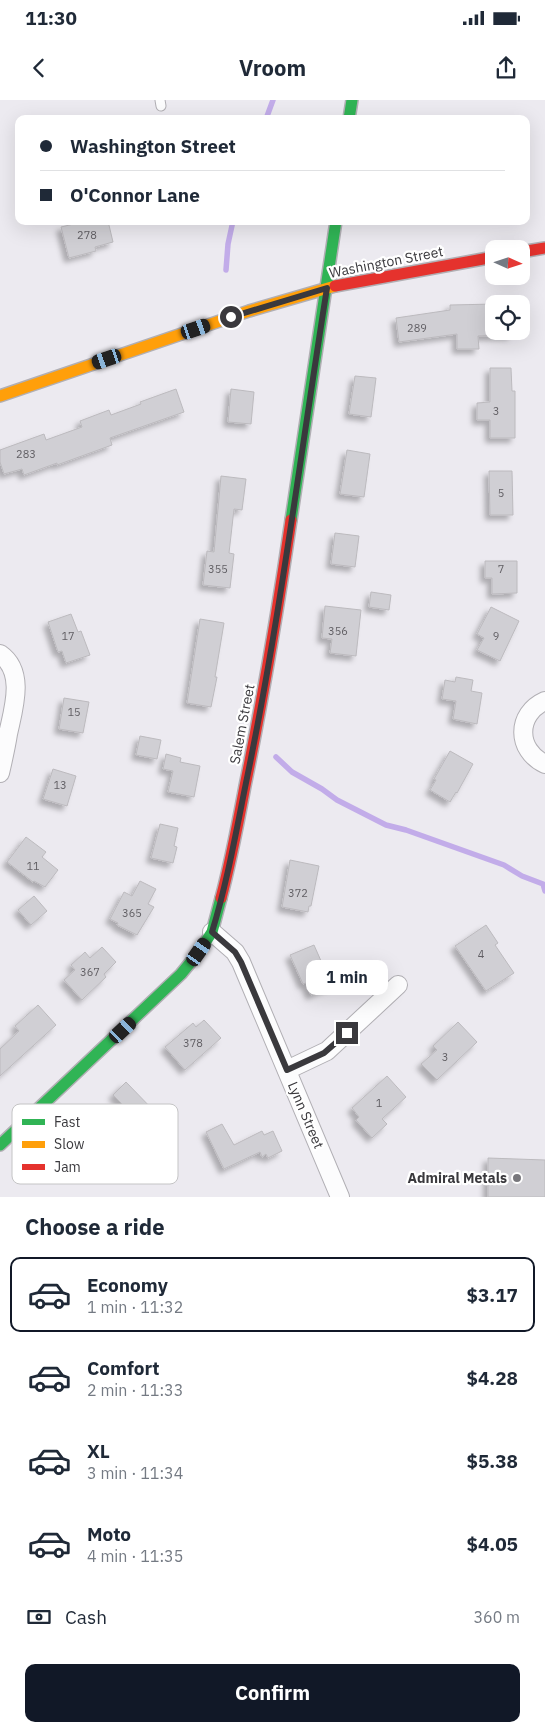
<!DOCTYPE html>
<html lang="en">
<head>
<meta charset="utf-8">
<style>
	:root { --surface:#fff; --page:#f6f6f7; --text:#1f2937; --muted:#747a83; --line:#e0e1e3; --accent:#111827 }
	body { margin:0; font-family:"IBM Plex Sans",sans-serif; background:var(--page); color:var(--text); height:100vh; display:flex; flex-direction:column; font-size:19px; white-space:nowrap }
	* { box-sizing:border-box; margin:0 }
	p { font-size:16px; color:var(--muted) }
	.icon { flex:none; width:28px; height:28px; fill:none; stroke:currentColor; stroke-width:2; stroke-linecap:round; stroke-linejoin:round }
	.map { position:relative; height:1097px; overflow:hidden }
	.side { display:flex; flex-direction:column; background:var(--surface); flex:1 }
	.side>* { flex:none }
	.banner { position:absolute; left:15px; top:15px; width:515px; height:110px; border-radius:10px; box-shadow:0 5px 20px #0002; display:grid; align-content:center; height:110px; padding:0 25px; background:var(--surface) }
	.needle { width:32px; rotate:93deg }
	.buttons { position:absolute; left:485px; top:140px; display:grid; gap:10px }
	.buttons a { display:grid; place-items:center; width:45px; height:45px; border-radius:10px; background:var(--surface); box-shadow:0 5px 20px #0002; font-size:25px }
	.end { position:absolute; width:22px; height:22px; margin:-11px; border:6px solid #3a393d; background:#fff; box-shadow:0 0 0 2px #fff }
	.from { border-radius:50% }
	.bubble { position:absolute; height:35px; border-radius:10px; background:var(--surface); box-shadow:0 5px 20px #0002; font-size:16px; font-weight:800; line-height:35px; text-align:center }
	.car { position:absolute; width:15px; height:30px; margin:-15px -8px; border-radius:6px; box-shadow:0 0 4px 1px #0007; background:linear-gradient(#222 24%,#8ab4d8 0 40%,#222 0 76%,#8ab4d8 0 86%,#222 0) }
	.banner b { display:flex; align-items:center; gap:18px; height:48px; font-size:19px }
	.banner b+b { border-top:1px solid var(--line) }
	.banner i { width:12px; height:12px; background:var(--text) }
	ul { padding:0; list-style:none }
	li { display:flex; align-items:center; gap:15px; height:75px; margin:0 10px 8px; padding:0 15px; border:2px solid transparent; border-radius:10px }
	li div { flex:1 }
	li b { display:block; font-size:19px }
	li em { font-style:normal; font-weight:800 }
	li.active { border-color:var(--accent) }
	li>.icon { width:45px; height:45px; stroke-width:1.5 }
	h2 { padding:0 25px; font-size:22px; line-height:60px }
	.pay { display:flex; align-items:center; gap:12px; height:55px; padding:0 25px; font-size:19px }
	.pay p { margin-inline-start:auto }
	.cta { display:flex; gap:10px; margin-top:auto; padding:10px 25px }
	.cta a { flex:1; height:58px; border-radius:10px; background:var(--accent); color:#fff; font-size:20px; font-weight:800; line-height:58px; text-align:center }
	.status { display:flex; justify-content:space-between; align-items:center; height:35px; padding:0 25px; background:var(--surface); direction:ltr }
	.status svg { height:14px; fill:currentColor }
	header { display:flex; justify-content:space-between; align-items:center; height:65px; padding:0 25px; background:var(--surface); font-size:22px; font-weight:800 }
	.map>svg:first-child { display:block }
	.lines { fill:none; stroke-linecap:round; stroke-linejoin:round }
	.stream { stroke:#c2ace9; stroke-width:5.5 }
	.building { fill:#d0cfd4; stroke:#bcbabe; filter:url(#shadow) }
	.lane-casing { stroke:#b1afb4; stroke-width:11 }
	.street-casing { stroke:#b1afb4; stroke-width:20 }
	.fast-casing { stroke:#b1afb4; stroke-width:14 }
	.slow-casing { stroke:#b1afb4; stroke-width:14 }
	.jam-casing { stroke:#b1afb4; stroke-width:14 }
	.lane { stroke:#fcfcfd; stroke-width:9 }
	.street { stroke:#fcfcfd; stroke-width:18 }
	.fast { stroke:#30b455; stroke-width:11 }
	.slow { stroke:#ff9f0a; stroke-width:11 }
	.jam { stroke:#e5322d; stroke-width:11 }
	.route { stroke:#3a393d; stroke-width:6 }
	.poi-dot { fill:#78777c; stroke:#fff; stroke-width:2 }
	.labels { text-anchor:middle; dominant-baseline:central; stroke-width:4.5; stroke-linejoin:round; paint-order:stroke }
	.number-label { font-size:11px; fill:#605e63 }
	.street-label { font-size:14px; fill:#3a393d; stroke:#fff }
	.poi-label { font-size:14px; font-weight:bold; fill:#3a393d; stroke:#fff; text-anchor:end }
	.key { fill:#fff; stroke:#c4c4c5; stroke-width:1 }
	.key-label { font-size:14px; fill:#3a393d }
</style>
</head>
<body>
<div class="status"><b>11:30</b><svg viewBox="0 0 49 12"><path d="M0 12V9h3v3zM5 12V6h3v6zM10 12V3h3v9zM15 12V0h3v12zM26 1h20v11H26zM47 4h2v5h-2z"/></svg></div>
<header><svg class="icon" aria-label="back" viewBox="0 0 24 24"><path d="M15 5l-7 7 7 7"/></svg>Vroom<svg class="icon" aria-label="share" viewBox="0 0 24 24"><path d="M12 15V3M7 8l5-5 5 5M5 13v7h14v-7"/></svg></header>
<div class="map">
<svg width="545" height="1097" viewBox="0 0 545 1097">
	<defs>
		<filter id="shadow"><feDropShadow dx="-4.5" dy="4.5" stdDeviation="2.5" flood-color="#0004"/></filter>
	</defs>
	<rect width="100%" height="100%" fill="#eceaf0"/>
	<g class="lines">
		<g class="stream">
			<polyline points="266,19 273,0"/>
			<polyline points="226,170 228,144 233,121"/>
			<polyline points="276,657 292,672 322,689 337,700 386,725 406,730 504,765 522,776 543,784 545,791"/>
		</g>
	</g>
	<g class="building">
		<polygon points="86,121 108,121 113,142 95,147 96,151 69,158 61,127"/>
		<polygon points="494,204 494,231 512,231 512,235 478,236 479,249 457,249 457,234 399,242 396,218 450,210 450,205"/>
		<polygon points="490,268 511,268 512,291 515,291 515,338 490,338 490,320 477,320 477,303 490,302"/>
		<polygon points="355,276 376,278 371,317 349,314"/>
		<polygon points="176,289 184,312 110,338 112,345 57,365 57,363 24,375 22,369 4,374 0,362 0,350 44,334 46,340 82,327 80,321 109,310 111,315 141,304 140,302"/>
		<polygon points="231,289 254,292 251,324 228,322"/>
		<polygon points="347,350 370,354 364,397 340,394"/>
		<polygon points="489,371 512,371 513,415 490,415"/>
		<polygon points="221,376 246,379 242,410 234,409 229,453 234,454 230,488 203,485 207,451 214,452"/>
		<polygon points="335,433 359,436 355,467 331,464"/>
		<polygon points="485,461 517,461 517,493 492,494 492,478 485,478"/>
		<polygon points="371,492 391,495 389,510 369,507"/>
		<polygon points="325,506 361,510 356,556 330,553 332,539 322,538"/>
		<polygon points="491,507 519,521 500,561 477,550 484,538 477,534"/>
		<polygon points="71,514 78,532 81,531 90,555 66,563 62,551 58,552 48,522"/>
		<polygon points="200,519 224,523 215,577 217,577 211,607 187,603"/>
		<polygon points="456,577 473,580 471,591 482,593 477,624 453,619 456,601 442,599 445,580 455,582"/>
		<polygon points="64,598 89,602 83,633 59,629"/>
		<polygon points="140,636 161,640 157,659 136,655"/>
		<polygon points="450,651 473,664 457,693 456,692 450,702 430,690 436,680 434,679"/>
		<polygon points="166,654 181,658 180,662 200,666 194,697 168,692 173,671 163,669"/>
		<polygon points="53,669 76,676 67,706 43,699"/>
		<polygon points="160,724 178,728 174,746 177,747 173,763 151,758"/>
		<polygon points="26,737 46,752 42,757 58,770 45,787 34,781 33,782 7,762"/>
		<polygon points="290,760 319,766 311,806 309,806 308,812 282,807"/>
		<polygon points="140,781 156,789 148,804 154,807 137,835 117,825 118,823 110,819 124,792 132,796"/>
		<polygon points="34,796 47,811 31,825 18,810"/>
		<polygon points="486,825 498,843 495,845 514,873 486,891 455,846"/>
		<polygon points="314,845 332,886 311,895 306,883 303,884 290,855"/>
		<polygon points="102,847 116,862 104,874 106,877 82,900 64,880 75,870 71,865 85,852 90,858"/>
		<polygon points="38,905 56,925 0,976 0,949 19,931 15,926"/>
		<polygon points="204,920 221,938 185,970 165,947 193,923 196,927"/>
		<polygon points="458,922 477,942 437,980 421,964 437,950 433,946"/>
		<polygon points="387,976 406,997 382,1019 387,1024 372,1038 356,1020 359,1017 352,1008"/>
		<polygon points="126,982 157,1014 132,1038 120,1026 132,1014 113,995"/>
		<polygon points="222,1024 234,1045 262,1031 264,1035 273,1031 282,1051 268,1058 266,1054 262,1057 260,1052 224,1069 206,1032"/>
		<polygon points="488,1058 545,1060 545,1097 488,1097"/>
	</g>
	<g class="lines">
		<g class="lane-casing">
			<polyline id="lane" points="160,0 161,6"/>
		</g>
		<g class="street-casing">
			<g id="street">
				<path d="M0 554C26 572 13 610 8 634 6 647 3 660 0 673"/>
				<path d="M545 601C516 614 516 650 545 664"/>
				<polyline points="212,832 235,852 241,862 340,1097"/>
				<polyline points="287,970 327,951 398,885"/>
			</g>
		</g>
		<g class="fast-casing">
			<g id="fast">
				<polyline points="349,19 352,0"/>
				<polyline points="291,420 336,121"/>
				<polyline points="0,1045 181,874 199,852 212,832 221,798"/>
			</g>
		</g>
		<g class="slow-casing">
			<polyline id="slow" points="0,296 249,211 335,186"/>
		</g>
		<g class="jam-casing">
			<g id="jam">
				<polyline points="521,152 545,148"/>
				<polyline points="335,186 494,157"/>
				<path d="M221 798C231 761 238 723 245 686 263 598 278 509 291 420"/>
			</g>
		</g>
		<use href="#lane" class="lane"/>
		<use href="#street" class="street"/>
		<use href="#fast" class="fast"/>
		<use href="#slow" class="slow"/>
		<use href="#jam" class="jam"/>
	</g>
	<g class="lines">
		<path class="route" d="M231 217 327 188C301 350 281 513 248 673 237 726 228 780 212 832L235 852 241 862 287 970 324 953 347 933"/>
	</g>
	<circle class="poi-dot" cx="517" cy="1078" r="5"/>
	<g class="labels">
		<g class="number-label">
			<text x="87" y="135">278</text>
			<text x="417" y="228">289</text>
			<text x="496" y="311">3</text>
			<text x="26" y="354">283</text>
			<text x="501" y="393">5</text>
			<text x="218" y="469">355</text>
			<text x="501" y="469">7</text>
			<text x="338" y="531">356</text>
			<text x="68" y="536">17</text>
			<text x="496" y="536">9</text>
			<text x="74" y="612">15</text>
			<text x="60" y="685">13</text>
			<text x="33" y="766">11</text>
			<text x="298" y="793">372</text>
			<text x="132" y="813">365</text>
			<text x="481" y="854">4</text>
			<text x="90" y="872">367</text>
			<text x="193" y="943">378</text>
			<text x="445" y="957">3</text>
			<text x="379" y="1003">1</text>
		</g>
		<g class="street-label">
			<text transform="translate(386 162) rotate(-11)">Washington Street</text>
			<text transform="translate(242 624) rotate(-79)">Salem Street</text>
			<text transform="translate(306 1015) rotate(67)">Lynn Street</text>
		</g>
		<g class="poi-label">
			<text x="507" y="1078">Admiral Metals</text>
		</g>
	</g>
	<rect x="12" y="1004" width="166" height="80" rx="8" class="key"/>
	<rect x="22" y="1019" width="23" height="6" fill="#30b455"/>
	<rect x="22" y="1041" width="23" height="7" fill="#ff9f0a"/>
	<rect x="22" y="1064" width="23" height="6" fill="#e5322d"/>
	<g class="key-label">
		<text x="54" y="1027">Fast</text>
		<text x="54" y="1049">Slow</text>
		<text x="54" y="1072">Jam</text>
	</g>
</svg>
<div class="buttons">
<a><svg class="needle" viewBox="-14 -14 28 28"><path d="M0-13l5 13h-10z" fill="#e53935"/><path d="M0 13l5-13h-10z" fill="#747a83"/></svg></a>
<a><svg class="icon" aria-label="locate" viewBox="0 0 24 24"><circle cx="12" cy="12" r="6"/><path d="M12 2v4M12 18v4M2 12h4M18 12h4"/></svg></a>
</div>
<i class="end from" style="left:231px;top:217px"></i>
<i class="end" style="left:347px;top:933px"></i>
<div class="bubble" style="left:306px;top:860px;width:82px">1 min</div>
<i class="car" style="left:196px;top:229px;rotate:71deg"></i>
<i class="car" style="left:107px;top:259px;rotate:251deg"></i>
<i class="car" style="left:199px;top:852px;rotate:35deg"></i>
<i class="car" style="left:123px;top:930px;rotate:47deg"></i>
<div class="banner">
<b><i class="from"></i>Washington Street</b>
<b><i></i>O'Connor Lane</b>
</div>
</div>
<section class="side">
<h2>Choose a ride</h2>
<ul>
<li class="active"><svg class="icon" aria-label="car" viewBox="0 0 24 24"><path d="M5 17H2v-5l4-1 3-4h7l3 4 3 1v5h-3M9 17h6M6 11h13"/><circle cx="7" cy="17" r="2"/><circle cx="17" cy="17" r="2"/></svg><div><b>Economy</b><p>1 min · 11:32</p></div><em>$3.17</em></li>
<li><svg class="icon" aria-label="car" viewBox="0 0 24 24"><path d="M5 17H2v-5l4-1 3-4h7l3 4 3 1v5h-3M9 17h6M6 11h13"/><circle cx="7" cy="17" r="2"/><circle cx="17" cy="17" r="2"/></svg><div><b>Comfort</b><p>2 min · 11:33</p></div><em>$4.28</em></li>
<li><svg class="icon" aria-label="car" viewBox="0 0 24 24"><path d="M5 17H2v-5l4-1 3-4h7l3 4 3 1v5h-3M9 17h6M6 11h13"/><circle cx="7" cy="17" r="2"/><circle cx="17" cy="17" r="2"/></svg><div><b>XL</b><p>3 min · 11:34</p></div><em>$5.38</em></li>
<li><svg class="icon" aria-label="car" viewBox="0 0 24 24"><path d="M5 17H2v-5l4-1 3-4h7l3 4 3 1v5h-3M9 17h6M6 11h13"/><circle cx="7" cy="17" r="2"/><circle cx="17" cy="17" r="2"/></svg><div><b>Moto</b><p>4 min · 11:35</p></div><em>$4.05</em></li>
</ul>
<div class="pay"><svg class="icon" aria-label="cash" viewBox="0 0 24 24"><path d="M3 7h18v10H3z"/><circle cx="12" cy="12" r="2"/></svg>Cash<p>360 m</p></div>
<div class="cta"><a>Confirm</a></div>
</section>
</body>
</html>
